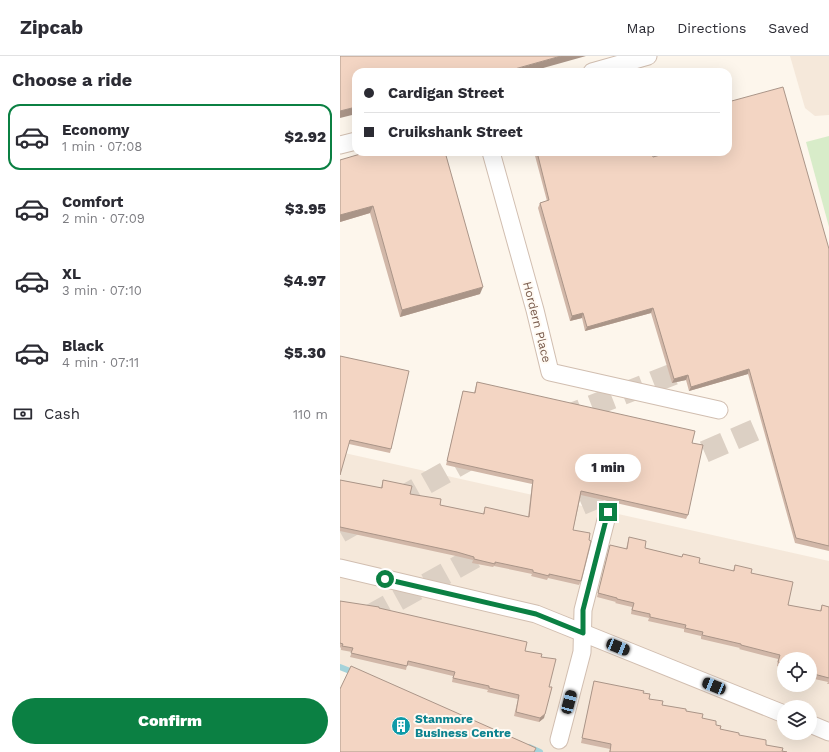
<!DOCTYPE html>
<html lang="en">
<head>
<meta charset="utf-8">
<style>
	:root { --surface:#fff; --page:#f2f2f3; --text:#2b2b33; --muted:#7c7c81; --line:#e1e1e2; --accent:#0b8043 }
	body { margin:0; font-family:"Work Sans",sans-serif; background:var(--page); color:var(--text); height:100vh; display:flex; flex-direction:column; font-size:15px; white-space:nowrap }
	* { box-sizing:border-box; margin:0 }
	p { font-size:13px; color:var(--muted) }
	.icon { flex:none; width:22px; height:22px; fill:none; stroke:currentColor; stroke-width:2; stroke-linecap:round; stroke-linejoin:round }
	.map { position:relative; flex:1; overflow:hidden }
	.side { display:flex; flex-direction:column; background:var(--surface); width:340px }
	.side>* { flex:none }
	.hud { position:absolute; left:12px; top:12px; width:380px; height:88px; border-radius:12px; box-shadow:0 4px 16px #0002; display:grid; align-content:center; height:88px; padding:0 12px; background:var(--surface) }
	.tools { position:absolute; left:437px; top:596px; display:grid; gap:8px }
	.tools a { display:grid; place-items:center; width:40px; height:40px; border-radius:50%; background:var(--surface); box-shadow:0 4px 16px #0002; font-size:20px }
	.end { position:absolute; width:18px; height:18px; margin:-9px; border:5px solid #0b8043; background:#fff; box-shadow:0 0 0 2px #fff }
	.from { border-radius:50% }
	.bubble { position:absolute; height:28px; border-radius:14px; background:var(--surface); box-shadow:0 4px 16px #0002; font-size:13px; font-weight:800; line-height:28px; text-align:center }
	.car { position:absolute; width:12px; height:24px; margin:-12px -6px; border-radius:5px; box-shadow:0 0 3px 1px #0007; background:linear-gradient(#222 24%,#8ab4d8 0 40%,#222 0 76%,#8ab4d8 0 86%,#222 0) }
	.hud b { display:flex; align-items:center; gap:14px; height:38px; font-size:15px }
	.hud b+b { border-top:1px solid var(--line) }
	.hud i { width:10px; height:10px; background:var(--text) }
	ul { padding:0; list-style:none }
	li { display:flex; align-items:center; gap:12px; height:66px; margin:0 8px 6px; padding:0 4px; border:2px solid transparent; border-radius:12px }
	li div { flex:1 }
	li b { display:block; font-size:15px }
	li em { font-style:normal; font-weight:800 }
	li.current { border-color:var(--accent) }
	li>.icon { width:36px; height:36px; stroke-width:1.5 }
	h2 { padding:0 12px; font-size:18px; line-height:48px }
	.pay { display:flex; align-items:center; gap:10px; height:44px; padding:0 12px; font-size:15px }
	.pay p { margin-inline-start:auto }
	.cta { display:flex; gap:8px; margin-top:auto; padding:8px 12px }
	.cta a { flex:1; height:46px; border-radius:24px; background:var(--accent); color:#fff; font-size:16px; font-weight:800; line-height:46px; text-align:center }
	header { display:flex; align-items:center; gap:24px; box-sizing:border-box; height:56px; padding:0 20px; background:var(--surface); border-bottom:1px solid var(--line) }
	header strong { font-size:19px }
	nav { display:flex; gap:22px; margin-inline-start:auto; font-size:14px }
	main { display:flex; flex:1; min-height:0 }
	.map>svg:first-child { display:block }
	.residential { fill:#f5e8da; fill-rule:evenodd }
	.green { fill:#d8ecc9 }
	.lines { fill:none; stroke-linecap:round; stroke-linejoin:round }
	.stream { stroke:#a5d3da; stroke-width:6 }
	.motorway-tunnel { stroke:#dcd0c4; stroke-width:22; stroke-dasharray:22 11; stroke-linecap:butt }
	.minor-casing { stroke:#d1beb0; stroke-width:19 }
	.minor { stroke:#fff; stroke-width:17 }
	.wall { fill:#d1b7a8 }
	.shaded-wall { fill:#aa9588 }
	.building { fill:#f3d5c3; stroke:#aa9588 }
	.route { stroke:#0b8043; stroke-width:5 }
	.labels { text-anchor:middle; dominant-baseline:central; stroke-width:4; stroke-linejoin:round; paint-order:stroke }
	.street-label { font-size:12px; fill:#7a5c4d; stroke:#fffaf3 }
	.culture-label { font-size:12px; font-weight:bold; fill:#0d838f; stroke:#fffaf3; text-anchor:start }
</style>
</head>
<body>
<header>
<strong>Zipcab</strong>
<nav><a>Map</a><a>Directions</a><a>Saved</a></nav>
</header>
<main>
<section class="side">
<h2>Choose a ride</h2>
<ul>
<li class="current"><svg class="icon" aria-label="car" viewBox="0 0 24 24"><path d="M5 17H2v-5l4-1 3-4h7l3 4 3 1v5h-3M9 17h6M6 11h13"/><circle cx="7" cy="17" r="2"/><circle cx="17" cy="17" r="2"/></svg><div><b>Economy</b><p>1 min · 07:08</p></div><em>$2.92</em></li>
<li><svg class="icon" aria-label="car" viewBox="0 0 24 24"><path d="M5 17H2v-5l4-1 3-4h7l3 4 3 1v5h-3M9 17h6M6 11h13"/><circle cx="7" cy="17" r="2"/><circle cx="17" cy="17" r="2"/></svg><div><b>Comfort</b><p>2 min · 07:09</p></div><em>$3.95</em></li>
<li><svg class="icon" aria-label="car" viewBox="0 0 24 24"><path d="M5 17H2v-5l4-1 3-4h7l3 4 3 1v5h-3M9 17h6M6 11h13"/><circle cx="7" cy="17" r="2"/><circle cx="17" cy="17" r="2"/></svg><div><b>XL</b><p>3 min · 07:10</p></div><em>$4.97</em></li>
<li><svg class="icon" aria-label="car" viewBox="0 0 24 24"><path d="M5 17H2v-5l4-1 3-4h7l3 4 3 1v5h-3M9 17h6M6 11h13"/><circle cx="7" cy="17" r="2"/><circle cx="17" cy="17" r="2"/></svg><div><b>Black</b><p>4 min · 07:11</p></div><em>$5.30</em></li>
</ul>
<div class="pay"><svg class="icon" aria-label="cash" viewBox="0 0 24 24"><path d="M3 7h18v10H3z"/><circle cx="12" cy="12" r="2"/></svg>Cash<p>110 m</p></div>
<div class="cta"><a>Confirm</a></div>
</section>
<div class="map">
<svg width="489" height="696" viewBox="0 0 489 696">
	<rect width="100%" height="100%" fill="#fdf6ec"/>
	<g class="residential">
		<polygon points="450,0 489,0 489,59 475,60 465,52"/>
		<path d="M0 396 489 505V696H200L0 611ZM444 603H470V629H444ZM444 651H470V677H444Z"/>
	</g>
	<polygon class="green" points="489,80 489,171 466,86"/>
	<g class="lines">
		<g class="stream">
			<polyline points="0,611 15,617"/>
			<polyline points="189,691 200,696"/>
		</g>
		<g class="motorway-tunnel">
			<polyline points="221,362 357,309"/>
			<polyline points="334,409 489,342"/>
			<polyline points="211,461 282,431"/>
			<polyline points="0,476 142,396"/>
			<polyline points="0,576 157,489"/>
		</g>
		<g class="minor-casing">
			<g id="minor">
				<polyline points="252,16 308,0"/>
				<polyline points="0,89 16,85"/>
				<polyline points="151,96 195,254 210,316 379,354"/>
				<polyline points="0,512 196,558 444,658"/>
				<polyline points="470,668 489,676"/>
				<polyline points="219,684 242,596 243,554 268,456"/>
			</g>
		</g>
		<use href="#minor" class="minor"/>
	</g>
	<g class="wall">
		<polygon points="194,96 312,96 313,101 489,193 489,495 455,487 408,318 349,335 346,324 332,327 311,257 245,275 242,262 230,265 198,152 200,147 207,145"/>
		<polygon points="0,104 140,238 60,261 30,157 0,166"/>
		<polygon points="0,300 51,393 50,397 9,388"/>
		<polygon points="137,326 352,387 348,459 346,463 241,439 233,474 241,525 239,529 208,522 207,524 191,520 192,518 154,510 153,511 132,507 133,504 116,500 0,475 0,424 41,432 43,424 70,438 100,449 143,458 145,451 188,461 192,428 106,409 123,335 134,337"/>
		<polygon points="289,481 305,492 342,501 343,498 359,507 393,515 395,509 411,517 448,549 480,555 482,549 489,551 489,628 487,628 488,626 470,622 470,603 444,603 444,612 437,610 438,603 399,593 400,592 361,583 361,580 344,576 344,573 308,565 309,562 291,558 292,551 275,547 276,546 257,541 270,489 286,493"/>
		<polygon points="0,545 39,552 185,595 201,601 209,631 204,662 199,666 174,660 178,643 147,636 148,634 112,626 113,620 67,609 66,614 10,601 12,596 1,594 1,592 0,591"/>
		<polygon points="254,625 303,637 309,643 322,649 346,655 376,669 380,673 442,695 447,696 269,696 270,693 241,687 253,630"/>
	</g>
	<g class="shaded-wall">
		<polygon points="221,0 246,0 189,16 164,16"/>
		<polygon points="16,51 16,58 0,62 0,55"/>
		<polygon points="33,150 30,157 0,166 0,159"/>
		<polygon points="143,231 140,238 60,261 62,254"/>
		<polygon points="313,252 311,257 245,275 247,271"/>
		<polygon points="243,257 242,262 230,265 232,260"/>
		<polygon points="409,313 408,318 349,335 351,331"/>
		<polygon points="348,319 346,324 332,327 334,323"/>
		<polygon points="205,658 204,662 199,666 200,662"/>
	</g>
	<g class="building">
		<polygon points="0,0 221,0 164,16 16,16 16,51 0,55"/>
		<polygon points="443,31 489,193 489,490 456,482 409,313 351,331 348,319 334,323 313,252 247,271 243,257 232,260 200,147 209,144 197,96 312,96 313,101 331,96 388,96 388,46"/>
		<polygon points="27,96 105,96 143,231 62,254 33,150 0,159 0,104"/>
		<polygon points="0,300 69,315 51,393 10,384 0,419"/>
		<polygon points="137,326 355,375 352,387 363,389 348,459 241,435 233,474 250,477 249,484 251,485 241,525 209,518 209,520 193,516 193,514 155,506 155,508 134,503 134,501 117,496 0,471 0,424 42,432 43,424 72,430 70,438 101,443 100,449 144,458 145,451 189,461 193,424 107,405 123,335 135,337"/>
		<polygon points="289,481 306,485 305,492 342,501 343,498 360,502 359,507 394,515 395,509 412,513 411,517 453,526 448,549 481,555 482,549 489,551 489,622 470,617 470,603 444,603 444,608 438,606 440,599 401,589 401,588 362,579 363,576 345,572 346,569 310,561 310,558 292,554 294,547 277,543 277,542 258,537 270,489 287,493"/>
		<polygon points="0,545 39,551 39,552 187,586 185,595 202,598 201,601 216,603 209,631 212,631 205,658 200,662 176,656 179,639 149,632 149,630 113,622 115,616 68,605 67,610 11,597 13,592 2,590 3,588 0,587"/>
		<polygon points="11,610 196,692 194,696 0,696 0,633"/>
		<polygon points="254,625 304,635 303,637 310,638 309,643 323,645 322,649 346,653 346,655 363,658 362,662 376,665 376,669 381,670 380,673 399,677 399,679 426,684 426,689 443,692 442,695 447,696 270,696 271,688 242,682"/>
	</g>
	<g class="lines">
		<polyline class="route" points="45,523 196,558 243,577 243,554 268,456"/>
	</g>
	<defs>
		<g id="building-disc" transform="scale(1)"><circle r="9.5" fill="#0f9aa8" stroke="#fffaf3"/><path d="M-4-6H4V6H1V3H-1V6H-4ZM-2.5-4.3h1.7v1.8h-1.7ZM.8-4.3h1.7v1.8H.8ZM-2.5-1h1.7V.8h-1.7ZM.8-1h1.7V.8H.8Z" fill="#fff"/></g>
	</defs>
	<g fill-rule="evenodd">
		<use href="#building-disc" x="61" y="670"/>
	</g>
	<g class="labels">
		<g class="street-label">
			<text transform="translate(197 266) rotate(76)">Hordern Place</text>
		</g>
		<g class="culture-label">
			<text x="75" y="663">Stanmore<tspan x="75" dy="14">Business Centre</tspan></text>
		</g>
	</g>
</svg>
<div class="tools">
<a><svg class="icon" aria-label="locate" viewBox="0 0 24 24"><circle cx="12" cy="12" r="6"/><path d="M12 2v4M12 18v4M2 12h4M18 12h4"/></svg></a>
<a><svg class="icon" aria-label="layers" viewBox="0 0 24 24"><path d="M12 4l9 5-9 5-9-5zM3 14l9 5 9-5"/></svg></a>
</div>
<i class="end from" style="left:45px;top:523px"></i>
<i class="end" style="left:268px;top:456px"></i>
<div class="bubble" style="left:235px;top:398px;width:66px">1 min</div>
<i class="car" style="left:278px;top:591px;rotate:112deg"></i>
<i class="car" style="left:374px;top:630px;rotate:292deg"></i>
<i class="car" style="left:229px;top:646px;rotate:15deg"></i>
<div class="hud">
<b><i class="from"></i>Cardigan Street</b>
<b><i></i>Cruikshank Street</b>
</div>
</div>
</main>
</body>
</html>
